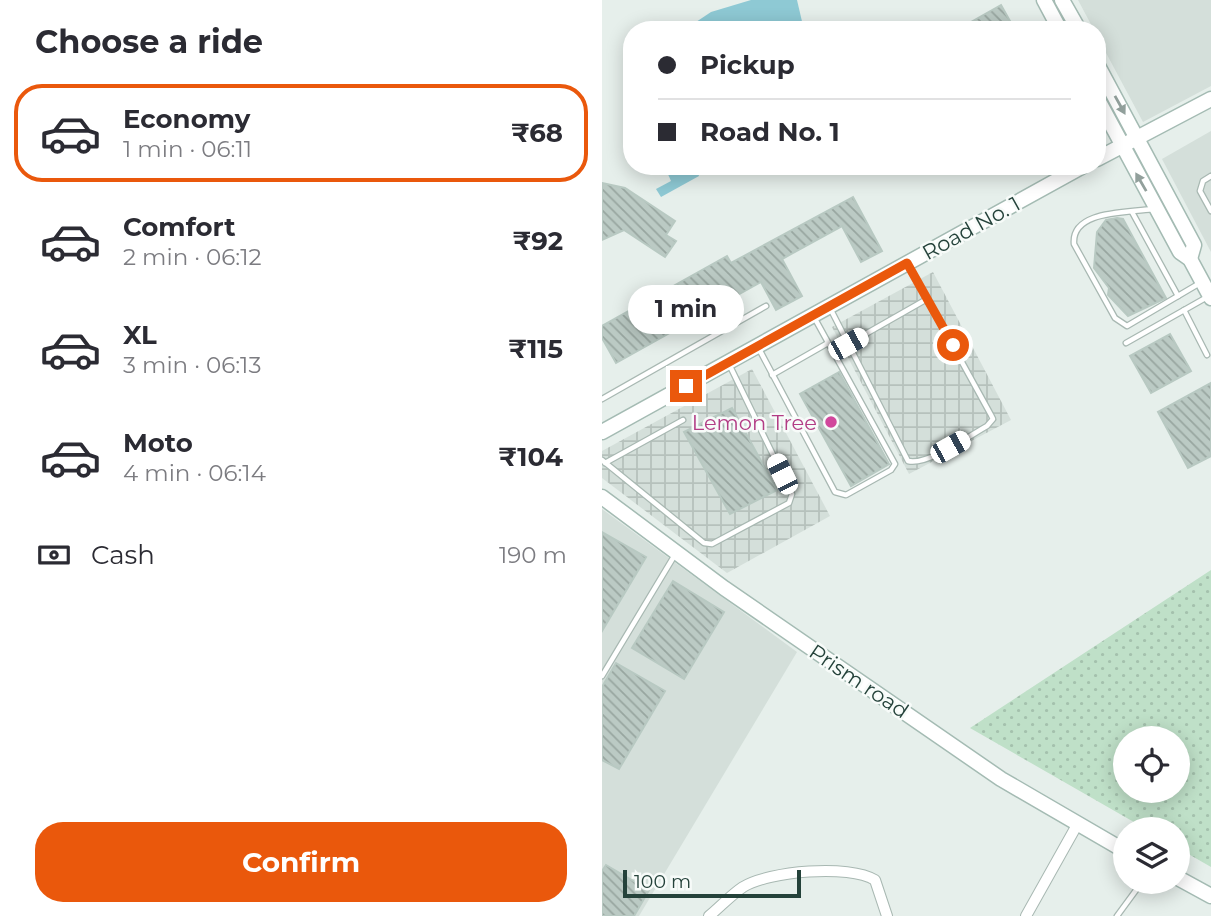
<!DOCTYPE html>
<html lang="en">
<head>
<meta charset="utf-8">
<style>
	:root { --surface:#fff; --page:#f7f7f7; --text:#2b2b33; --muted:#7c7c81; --line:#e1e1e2; --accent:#ea580c }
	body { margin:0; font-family:Montserrat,sans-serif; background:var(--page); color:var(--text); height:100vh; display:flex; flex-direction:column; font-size:26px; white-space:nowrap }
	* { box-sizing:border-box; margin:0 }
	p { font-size:23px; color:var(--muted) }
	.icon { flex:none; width:38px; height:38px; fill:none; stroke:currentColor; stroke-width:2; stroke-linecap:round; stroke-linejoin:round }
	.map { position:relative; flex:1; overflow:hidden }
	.sheet { display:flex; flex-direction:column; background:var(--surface); width:602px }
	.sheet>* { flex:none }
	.hud { position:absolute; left:21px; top:21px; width:483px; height:154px; border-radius:28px; box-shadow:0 4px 18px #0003; display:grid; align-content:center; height:154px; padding:0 35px; background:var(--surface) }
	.tools { position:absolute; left:511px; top:726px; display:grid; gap:14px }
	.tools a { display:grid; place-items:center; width:77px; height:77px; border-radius:50%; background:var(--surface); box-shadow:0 4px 18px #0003; font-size:35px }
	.scale { position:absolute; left:21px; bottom:18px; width:178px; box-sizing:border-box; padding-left:7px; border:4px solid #24423a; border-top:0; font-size:19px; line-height:24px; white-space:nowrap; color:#24423a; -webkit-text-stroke:5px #f7fbf9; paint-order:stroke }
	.end { position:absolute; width:32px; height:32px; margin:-16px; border:9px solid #ea580c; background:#fff; box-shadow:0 0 0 4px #fff }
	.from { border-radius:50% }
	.bubble { position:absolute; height:49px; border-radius:24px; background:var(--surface); box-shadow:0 4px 18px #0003; font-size:23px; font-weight:700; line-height:49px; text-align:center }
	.car { position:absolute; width:21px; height:42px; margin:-21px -10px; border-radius:9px; box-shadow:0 0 5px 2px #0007; background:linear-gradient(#fff 24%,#345 0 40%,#fff 0 76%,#345 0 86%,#fff 0) }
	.hud b { display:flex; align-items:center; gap:24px; height:66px; font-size:26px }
	.hud b+b { border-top:2px solid var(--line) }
	.hud i { width:18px; height:18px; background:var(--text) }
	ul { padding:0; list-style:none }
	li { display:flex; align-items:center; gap:21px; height:98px; margin:0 14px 10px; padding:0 21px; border:4px solid transparent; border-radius:28px }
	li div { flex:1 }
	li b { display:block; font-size:26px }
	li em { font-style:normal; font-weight:700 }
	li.selected { border-color:var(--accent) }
	li>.icon { width:63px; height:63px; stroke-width:1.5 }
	h2 { padding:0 35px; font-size:32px; line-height:84px }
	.pay { display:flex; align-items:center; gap:18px; height:77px; padding:0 35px; font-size:26px }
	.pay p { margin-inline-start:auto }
	.button { display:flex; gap:14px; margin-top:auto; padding:14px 35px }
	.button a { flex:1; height:80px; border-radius:28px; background:var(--accent); color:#fff; font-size:28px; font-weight:700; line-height:80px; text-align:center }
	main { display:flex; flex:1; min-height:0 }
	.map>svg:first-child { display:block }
	.built { fill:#d4dfda }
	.industrial { fill:url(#industrial-grid) }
	.grass { fill:url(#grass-dots); fill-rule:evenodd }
	.water { fill:#8ec9d4 }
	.building { fill:url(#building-back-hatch); stroke:#b8c9c2; stroke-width:2 }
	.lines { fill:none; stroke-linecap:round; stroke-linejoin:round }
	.lane-casing { stroke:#a8b8b2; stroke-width:7 }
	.street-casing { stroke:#a8b8b2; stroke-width:12 }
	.secondary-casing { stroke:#a4bbb3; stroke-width:17 }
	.lane { stroke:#fff; stroke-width:4.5 }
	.street { stroke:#fff; stroke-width:10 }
	.secondary { stroke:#fff; stroke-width:14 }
	.oneway { fill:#92a09c }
	.route { stroke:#ea580c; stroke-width:9 }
	.hotel-dot { fill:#d1479c; stroke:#f7fbf9; stroke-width:2.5 }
	.labels { text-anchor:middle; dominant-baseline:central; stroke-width:5; stroke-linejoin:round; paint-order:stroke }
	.street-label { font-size:21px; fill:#24423a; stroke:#f7fbf9 }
	.hotel-label { font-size:21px; fill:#b23c85; stroke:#f7fbf9; text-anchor:end }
</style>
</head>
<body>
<main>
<section class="sheet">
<h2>Choose a ride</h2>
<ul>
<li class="selected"><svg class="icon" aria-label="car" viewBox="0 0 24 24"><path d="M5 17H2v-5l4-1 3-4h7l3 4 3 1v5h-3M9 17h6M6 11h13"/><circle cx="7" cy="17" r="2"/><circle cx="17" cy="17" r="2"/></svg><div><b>Economy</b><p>1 min · 06:11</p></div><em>₹68</em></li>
<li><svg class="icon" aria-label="car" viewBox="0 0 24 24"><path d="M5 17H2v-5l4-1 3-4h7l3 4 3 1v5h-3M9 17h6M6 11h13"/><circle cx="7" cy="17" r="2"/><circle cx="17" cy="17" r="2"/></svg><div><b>Comfort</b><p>2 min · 06:12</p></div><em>₹92</em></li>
<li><svg class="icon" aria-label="car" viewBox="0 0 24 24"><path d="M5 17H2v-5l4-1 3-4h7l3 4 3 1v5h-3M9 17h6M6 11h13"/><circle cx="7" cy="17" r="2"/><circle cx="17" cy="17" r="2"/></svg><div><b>XL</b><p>3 min · 06:13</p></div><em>₹115</em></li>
<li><svg class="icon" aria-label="car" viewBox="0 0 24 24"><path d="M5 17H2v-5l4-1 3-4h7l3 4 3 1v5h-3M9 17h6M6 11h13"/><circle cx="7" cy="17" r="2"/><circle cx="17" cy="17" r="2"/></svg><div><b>Moto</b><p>4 min · 06:14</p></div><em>₹104</em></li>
</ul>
<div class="pay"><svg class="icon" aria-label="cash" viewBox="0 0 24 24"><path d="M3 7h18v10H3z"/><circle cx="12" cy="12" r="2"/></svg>Cash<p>190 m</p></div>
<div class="button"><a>Confirm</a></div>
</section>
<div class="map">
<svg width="609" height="916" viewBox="0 0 609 916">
	<defs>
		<pattern id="industrial-grid" width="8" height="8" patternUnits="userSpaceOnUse" patternTransform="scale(1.75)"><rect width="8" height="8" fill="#d4dfda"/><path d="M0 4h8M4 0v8" fill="none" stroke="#b6c1bc"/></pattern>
		<pattern id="grass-dots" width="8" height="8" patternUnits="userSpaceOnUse" patternTransform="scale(1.75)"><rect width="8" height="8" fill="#bfe0c8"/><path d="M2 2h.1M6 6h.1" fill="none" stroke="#a4c1ad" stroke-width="1.8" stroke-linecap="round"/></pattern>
		<pattern id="building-back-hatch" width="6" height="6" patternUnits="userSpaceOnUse" patternTransform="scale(1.75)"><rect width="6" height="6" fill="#bbcac4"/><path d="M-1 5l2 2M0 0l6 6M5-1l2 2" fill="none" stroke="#98a6a0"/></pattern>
	</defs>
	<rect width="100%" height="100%" fill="#e6efeb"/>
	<g class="built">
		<polygon points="476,0 609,0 609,86 541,122 495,36 495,30 492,30"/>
		<polygon points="609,131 609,252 560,159"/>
		<polygon points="0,509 195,652 37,916 0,916"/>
	</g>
	<g class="industrial">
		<polygon points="331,272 409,420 307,474 230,327"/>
		<polygon points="150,369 228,516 125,573 0,478 0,451"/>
	</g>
	<path class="grass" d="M609 570V867L576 848V830L544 829 368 728ZM523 738H576V791H523Z"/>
	<g class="water">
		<polygon points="149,0 195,0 202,30 82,30 109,12"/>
		<polygon points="74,166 94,166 97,176 59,197 54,189 69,181 65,172"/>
	</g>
	<g class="building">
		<polygon points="399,5 413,30 355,30"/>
		<polygon points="0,183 23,188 73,221 64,235 74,241 63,257 22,230 0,240"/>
		<polygon points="251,197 280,251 259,262 240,226 180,259 200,296 174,310 159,282 14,363 0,338 0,326 125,256 129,263"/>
		<polygon points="515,218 521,219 564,298 526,316 506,295 507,288 492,268 495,232 504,220"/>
		<polygon points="568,334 589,371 549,393 528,356"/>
		<polygon points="237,372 287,464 249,486 198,394"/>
		<polygon points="609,383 609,456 586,468 556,412"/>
		<polygon points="130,408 175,490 128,514 82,432"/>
		<polygon points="0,532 44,557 0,631"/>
		<polygon points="71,581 122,612 82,679 30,648"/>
		<polygon points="14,663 63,691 17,769 0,760 0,687"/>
		<polygon points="4,865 47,890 32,916 0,916 0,871"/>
	</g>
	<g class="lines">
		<g class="lane-casing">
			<g id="lane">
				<polyline points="609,176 601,181 598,191 609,211"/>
				<path d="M550 209C526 213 469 210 472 244L513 318 525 326 598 283"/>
				<polyline points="530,212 576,296"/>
				<path d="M228 308 306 461C325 466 367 436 385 426L391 419 389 415 306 264"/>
				<polyline points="582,310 605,355"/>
				<polyline points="524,343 607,296"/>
				<polyline points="246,344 325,299"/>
				<polyline points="157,349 233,492 244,495 289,470 293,464 212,317"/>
				<polyline points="170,375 226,343"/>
				<polyline points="0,399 164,306"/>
				<polyline points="0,460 102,543 110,544 187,503 190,494 127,364"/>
				<polyline points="3,463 81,420"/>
				<polyline points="0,676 74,553"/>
				<polyline points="515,916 540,882"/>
			</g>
		</g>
		<g class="street-casing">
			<g id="street">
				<path d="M107 916C118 907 129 895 141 887 167 871 247 864 273 880L285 916"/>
				<polyline points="424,916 475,825"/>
			</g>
		</g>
		<g class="secondary-casing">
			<g id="secondary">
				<polyline points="442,0 458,30"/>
				<polyline points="460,0 477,30"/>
				<polyline points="495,64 592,245 588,259"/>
				<polyline points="495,98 578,252 588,259 609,298"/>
				<polyline points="495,159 609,99"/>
				<polyline points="0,432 481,166"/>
				<polyline points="0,497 122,588 399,779 523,851"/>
				<polyline points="576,878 609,896"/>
			</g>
		</g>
		<use href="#lane" class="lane"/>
		<use href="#street" class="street"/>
		<use href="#secondary" class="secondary"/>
	</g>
	<defs><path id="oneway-solid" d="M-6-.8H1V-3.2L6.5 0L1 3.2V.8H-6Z" transform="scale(1.75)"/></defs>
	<g class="oneway">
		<use href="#oneway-solid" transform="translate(518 105) rotate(61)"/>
		<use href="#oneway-solid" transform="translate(539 182) rotate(-120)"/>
	</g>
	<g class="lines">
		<polyline class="route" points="84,386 305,263 351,345"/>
	</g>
	<circle class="hotel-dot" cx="229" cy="422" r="7"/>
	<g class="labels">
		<g class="street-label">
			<text transform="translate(369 228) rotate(-29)">Road No. 1</text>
			<text transform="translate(257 681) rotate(34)">Prism road</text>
		</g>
		<g class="hotel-label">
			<text x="215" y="422">Lemon Tree</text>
		</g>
	</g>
</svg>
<div class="tools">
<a><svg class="icon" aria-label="locate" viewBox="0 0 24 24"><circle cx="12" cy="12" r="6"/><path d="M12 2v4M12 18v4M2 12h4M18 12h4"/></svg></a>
<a><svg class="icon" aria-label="layers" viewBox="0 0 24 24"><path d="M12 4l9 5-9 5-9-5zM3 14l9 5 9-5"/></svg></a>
</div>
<div class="scale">100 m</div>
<i class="end from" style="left:351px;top:345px"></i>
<i class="end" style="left:84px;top:386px"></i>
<div class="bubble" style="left:26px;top:285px;width:116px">1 min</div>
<i class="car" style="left:246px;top:344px;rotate:61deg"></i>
<i class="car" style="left:348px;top:447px;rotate:61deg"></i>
<i class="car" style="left:180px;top:474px;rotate:334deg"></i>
<div class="hud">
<b><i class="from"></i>Pickup</b>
<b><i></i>Road No. 1</b>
</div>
</div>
</main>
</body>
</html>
